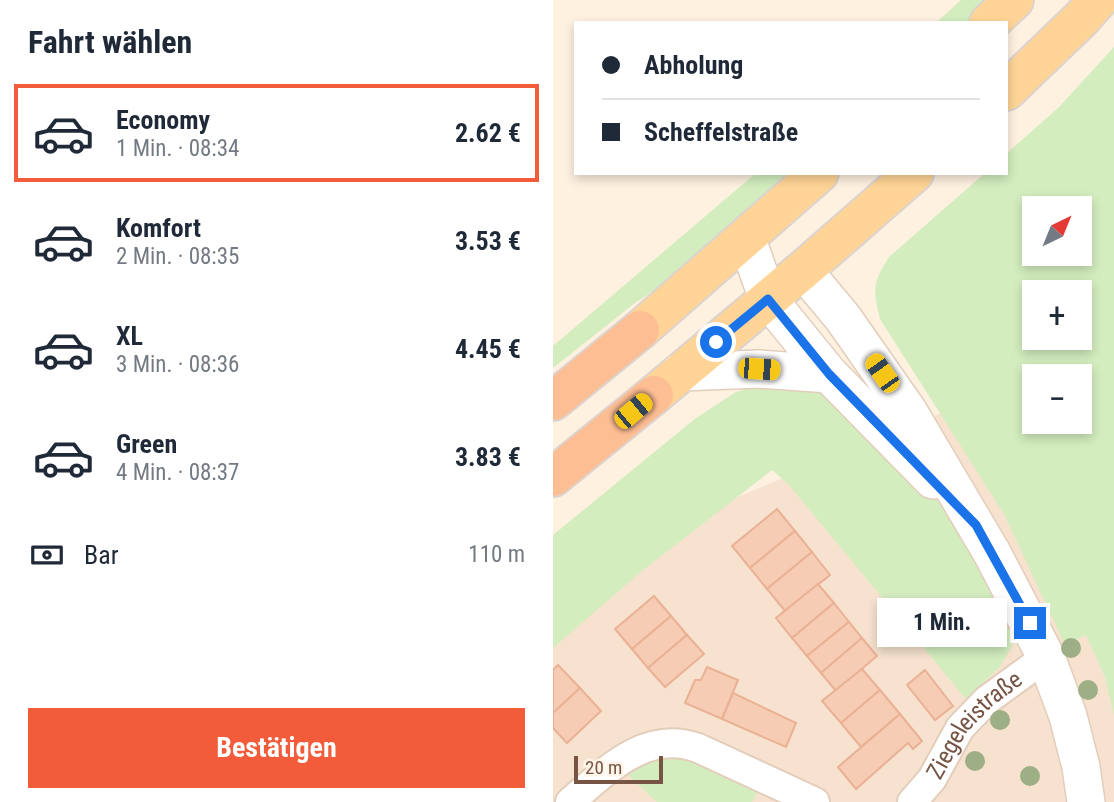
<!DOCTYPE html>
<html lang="de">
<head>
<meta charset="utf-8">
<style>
	:root { --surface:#fff; --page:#f2f2f3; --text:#1f2937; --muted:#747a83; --line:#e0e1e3; --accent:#f35c3a }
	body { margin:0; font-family:"Roboto Condensed",sans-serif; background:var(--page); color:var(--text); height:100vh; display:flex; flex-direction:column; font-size:26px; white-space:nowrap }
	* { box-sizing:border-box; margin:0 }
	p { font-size:23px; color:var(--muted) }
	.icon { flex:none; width:38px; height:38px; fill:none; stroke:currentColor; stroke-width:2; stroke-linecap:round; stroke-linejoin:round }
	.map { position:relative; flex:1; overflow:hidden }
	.drawer { display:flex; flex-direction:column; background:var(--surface); width:553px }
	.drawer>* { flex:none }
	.banner { position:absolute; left:21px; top:21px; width:434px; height:154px; border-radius:0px; box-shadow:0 4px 10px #0003; display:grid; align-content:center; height:154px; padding:0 28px; background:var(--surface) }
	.needle { width:46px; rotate:43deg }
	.fabs { position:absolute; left:469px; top:196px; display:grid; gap:14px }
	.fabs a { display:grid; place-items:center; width:70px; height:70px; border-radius:0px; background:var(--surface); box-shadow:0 4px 10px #0003; font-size:35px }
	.scale { position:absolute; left:21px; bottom:18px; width:89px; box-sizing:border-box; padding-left:7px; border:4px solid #775545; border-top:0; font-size:19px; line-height:24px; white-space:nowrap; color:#775545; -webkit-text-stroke:5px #fff5e8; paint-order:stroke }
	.end { position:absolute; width:32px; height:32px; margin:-16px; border:9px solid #1a73e8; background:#fff; box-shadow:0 0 0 4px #fff }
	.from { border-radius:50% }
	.bubble { position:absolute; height:49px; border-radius:0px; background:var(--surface); box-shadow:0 4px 10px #0003; font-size:23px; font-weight:700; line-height:49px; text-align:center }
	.car { position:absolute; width:21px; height:42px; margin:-21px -10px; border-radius:9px; box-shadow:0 0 5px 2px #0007; background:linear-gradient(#f5c518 24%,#345 0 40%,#f5c518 0 76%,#345 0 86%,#f5c518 0) }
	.banner b { display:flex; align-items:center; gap:24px; height:66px; font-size:26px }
	.banner b+b { border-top:2px solid var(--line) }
	.banner i { width:18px; height:18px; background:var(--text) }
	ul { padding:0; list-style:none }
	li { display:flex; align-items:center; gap:21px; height:98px; margin:0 14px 10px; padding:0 14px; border:4px solid transparent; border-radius:0px }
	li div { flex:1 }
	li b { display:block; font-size:26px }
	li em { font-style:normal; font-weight:700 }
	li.active { border-color:var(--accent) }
	li>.icon { width:63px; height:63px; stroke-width:1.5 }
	h2 { padding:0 28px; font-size:32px; line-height:84px }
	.pay { display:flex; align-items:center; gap:18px; height:77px; padding:0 28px; font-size:26px }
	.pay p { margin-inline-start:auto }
	.action { display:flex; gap:14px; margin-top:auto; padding:14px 28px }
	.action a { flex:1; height:80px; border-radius:0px; background:var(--accent); color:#fff; font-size:28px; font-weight:700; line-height:80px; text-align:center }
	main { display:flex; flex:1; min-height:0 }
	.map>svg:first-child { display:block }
	.residential { fill:#f6e2ce; fill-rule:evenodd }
	.green { fill:#d3edbe; fill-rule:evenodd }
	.building { fill:#f6ccb5; stroke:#eab194; stroke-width:2 }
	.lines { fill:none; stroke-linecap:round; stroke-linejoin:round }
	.minor-casing { stroke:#e3cdbb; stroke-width:32 }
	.tertiary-casing { stroke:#e3cdbb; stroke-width:40 }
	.primary-casing { stroke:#dcd3cf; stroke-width:42 }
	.trunk-casing { stroke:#dcd3cf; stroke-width:42 }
	.minor { stroke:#fff; stroke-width:28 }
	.tertiary { stroke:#fff; stroke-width:37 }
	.primary { stroke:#ffd496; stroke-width:38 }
	.trunk { stroke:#febe94; stroke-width:38 }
	.tree { fill:#9eae85 }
	.route { stroke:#1a73e8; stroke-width:9 }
	.labels { text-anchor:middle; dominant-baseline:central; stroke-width:6; stroke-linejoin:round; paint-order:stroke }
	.street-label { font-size:24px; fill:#775545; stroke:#fff5e8 }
</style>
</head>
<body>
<main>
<section class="drawer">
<h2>Fahrt wählen</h2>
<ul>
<li class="active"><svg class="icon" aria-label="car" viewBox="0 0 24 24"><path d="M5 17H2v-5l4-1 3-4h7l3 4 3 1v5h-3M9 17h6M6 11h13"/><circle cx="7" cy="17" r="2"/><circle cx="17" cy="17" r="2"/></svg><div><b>Economy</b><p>1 Min. · 08:34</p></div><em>2.62 €</em></li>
<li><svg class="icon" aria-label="car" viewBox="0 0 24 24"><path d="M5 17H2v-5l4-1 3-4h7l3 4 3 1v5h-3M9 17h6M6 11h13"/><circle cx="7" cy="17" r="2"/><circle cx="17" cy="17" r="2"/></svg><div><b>Komfort</b><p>2 Min. · 08:35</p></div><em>3.53 €</em></li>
<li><svg class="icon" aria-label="car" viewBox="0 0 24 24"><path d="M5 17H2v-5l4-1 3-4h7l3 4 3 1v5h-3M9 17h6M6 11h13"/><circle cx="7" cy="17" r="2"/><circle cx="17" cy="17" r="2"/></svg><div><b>XL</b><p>3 Min. · 08:36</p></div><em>4.45 €</em></li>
<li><svg class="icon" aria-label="car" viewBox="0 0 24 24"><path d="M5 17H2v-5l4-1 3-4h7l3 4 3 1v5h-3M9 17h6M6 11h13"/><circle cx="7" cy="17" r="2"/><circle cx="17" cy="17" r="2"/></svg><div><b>Green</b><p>4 Min. · 08:37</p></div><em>3.83 €</em></li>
</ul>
<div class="pay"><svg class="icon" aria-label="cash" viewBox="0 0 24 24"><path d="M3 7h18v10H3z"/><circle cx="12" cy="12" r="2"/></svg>Bar<p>110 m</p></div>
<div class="action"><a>Bestätigen</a></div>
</section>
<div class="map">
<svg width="561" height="802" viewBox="0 0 561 802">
	<rect width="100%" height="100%" fill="#fef1e0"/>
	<path class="residential" d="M561 248V802H0V573L422 399 481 338H527V292ZM481 376H527V422H481Z"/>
	<g class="green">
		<polygon points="408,0 439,0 416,23 383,23"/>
		<path d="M561 47V715L552 677 533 635 512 645 451 514 327 319C320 291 319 283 336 257L432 173H453V154L506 107ZM527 208V254H481V208ZM481 292H527V338H481ZM481 376H527V422H481Z"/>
		<polygon points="203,173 250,173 149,259 82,303 0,368 0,346"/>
		<polygon points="219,382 258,384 289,399 351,462 391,509 430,569 464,637 447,667 413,699 236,485 219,470 90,570 0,648 0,535 143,418 183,392"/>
		<polygon points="117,757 136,759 206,789 199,802 104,802 73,773 99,759"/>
	</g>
	<g class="building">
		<polygon points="224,509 242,531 197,568 179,546"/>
		<polygon points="242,531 259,552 214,589 197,568"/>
		<polygon points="259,552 277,575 232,611 214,589"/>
		<polygon points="265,584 281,603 239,638 223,618"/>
		<polygon points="101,596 118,616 79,649 62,629"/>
		<polygon points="281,603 296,622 254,656 239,638"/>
		<polygon points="118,616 134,635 95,668 79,649"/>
		<polygon points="296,622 309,638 268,673 254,656"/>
		<polygon points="134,635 151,654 112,687 95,668"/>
		<polygon points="309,638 324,656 283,691 268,673"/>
		<polygon points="5,665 27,688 0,713 0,670"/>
		<polygon points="154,667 185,680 169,719 132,703 142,680 148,680"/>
		<polygon points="309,669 327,690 288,723 269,701"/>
		<polygon points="372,670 400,706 382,720 354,685"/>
		<polygon points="27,688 48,711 14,743 0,728 0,713"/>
		<polygon points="327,690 347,714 308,747 288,723"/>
		<polygon points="180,693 243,723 233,747 169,719"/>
		<polygon points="347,714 369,741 360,749 355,743 303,789 285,767"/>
	</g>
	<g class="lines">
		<g class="minor-casing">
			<g id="minor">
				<path d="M17 802C53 771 93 729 145 748L262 802"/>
				<path id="s1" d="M359 802 379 779 407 728 434 700 493 657"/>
			</g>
		</g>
		<g class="tertiary-casing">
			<g id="tertiary">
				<polyline points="193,237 215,299 276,374 380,480"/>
				<polyline points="250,270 290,318 355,411 439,553 493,657 515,716 528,767 533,802"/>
				<polyline points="127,372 206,369 276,374"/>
			</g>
		</g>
		<g class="primary-casing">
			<g id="primary">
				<polyline points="436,23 461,0"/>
				<polyline points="453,91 528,19 545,0"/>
				<polyline points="87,330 266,173"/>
				<polyline points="101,395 250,270 361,173"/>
			</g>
		</g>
		<g class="trunk-casing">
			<g id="trunk">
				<polyline points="0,401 87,330"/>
				<polyline points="0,477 101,395"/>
			</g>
		</g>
		<use href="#minor" class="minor"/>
		<use href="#tertiary" class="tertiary"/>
		<use href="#primary" class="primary"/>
		<use href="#trunk" class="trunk"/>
	</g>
	<g class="tree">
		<circle cx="518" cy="648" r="10"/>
		<circle cx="535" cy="690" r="10"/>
		<circle cx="447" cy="720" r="10"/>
		<circle cx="422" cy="761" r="10"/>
		<circle cx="477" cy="776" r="10"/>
	</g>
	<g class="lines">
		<polyline class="route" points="163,342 215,299 276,374 423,525 477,623"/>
	</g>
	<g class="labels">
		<g class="street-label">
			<text stroke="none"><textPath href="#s1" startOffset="100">Ziegeleistraße</textPath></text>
		</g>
	</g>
</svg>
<div class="fabs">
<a><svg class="needle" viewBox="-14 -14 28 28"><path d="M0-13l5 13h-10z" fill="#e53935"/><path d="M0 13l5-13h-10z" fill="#747a83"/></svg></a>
<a>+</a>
<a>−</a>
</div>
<div class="scale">20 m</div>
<i class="end from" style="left:163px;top:342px"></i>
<i class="end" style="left:477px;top:623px"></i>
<div class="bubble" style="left:324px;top:598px;width:130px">1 Min.</div>
<i class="car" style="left:206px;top:369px;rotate:94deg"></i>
<i class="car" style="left:329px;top:373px;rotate:325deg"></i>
<i class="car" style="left:80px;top:411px;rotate:50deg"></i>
<div class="banner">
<b><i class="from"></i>Abholung</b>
<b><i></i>Scheffelstraße</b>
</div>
</div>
</main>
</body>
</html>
